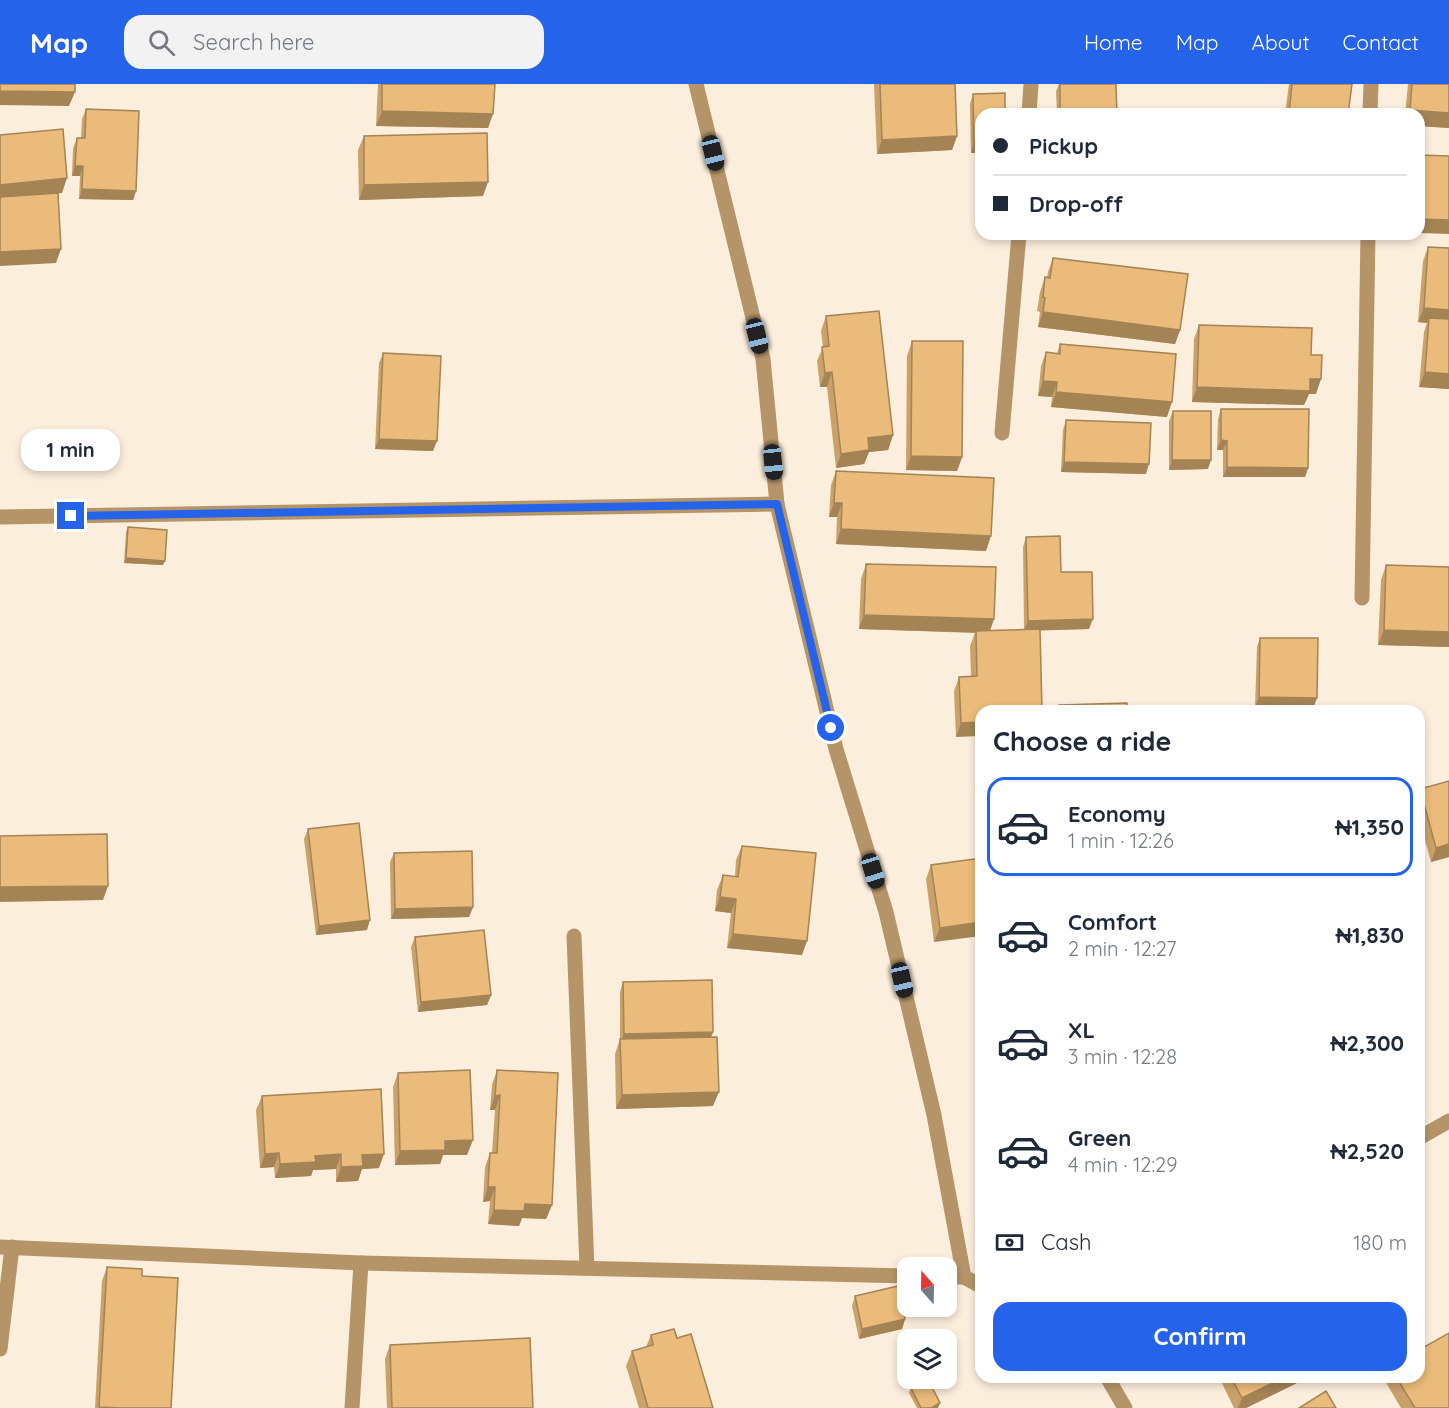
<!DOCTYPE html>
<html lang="en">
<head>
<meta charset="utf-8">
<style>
	:root { --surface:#fff; --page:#f2f2f3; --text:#1f2937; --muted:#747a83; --line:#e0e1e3; --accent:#2563eb }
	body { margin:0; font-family:Quicksand,sans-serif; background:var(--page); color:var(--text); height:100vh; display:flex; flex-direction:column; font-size:22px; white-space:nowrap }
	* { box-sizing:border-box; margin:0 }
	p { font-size:20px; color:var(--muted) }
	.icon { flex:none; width:33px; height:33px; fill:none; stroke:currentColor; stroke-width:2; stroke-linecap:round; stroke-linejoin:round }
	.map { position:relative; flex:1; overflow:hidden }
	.details { position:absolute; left:975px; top:621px; width:450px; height:678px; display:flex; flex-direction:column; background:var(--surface); border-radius:18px; box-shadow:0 3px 9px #0003 }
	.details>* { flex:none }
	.guide { position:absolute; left:975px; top:24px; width:450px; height:132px; border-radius:18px; box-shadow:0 3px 9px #0003; display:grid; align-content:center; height:132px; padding:0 18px; background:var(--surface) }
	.needle { width:39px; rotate:340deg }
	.tools { position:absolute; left:897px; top:1173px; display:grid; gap:12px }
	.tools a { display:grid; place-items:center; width:60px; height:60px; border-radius:12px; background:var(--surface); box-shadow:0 3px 9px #0003; font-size:30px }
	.end { position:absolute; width:27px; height:27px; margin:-14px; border:8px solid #2563eb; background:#fff; box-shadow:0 0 0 3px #fff }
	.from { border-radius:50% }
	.bubble { position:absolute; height:42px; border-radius:18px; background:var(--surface); box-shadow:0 3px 9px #0003; font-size:20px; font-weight:700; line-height:42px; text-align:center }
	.car { position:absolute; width:18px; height:36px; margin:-18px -9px; border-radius:8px; box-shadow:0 0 4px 2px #0007; background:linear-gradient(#222 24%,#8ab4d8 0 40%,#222 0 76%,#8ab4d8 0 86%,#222 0) }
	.guide b { display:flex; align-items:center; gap:21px; height:57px; font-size:22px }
	.guide b+b { border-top:2px solid var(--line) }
	.guide i { width:15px; height:15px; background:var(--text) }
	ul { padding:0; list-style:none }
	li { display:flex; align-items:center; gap:18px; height:99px; margin:0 12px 9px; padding:0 6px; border:3px solid transparent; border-radius:18px }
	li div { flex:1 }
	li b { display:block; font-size:22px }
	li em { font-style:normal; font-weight:700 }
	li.current { border-color:var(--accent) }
	li>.icon { width:54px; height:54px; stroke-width:1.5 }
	h2 { padding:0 18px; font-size:27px; line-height:72px }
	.pay { display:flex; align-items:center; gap:15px; height:66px; padding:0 18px; font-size:22px }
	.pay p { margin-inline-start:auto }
	.action { display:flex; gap:12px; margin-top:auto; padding:12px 18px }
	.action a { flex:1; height:69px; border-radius:18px; background:var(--accent); color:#fff; font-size:24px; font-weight:700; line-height:69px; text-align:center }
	header { display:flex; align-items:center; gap:36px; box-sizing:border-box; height:84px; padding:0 30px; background:var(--accent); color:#fff }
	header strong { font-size:28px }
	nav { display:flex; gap:33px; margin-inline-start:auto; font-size:21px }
	.search { width:420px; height:54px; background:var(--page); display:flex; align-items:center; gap:15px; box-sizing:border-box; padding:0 21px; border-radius:18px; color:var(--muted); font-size:22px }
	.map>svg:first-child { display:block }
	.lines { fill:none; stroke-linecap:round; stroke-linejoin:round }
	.minor { stroke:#b59568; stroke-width:15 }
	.wall { fill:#c9a169 }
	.shaded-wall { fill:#a48355 }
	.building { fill:#eabb7a; stroke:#a48355; stroke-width:1.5 }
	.route { stroke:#2563eb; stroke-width:8 }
</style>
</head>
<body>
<header>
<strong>Map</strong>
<div class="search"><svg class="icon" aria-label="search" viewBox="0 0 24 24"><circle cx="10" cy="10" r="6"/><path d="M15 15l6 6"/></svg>Search here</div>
<nav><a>Home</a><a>Map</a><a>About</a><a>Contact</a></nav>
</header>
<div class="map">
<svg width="1449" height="1324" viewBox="0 0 1449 1324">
	<rect width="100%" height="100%" fill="#fceedd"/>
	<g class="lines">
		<g class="minor">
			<polyline points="696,0 763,275 777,420 836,665 886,828 934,1031 964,1193 981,1202"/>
			<polyline points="1029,30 1031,0"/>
			<polyline points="1370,30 1371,0"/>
			<polyline points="1002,349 1019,150"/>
			<polyline points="0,433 777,420"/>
			<polyline points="1362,514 1368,150"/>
			<polyline points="574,852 587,1184"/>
			<polyline points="1419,1054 1449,1037"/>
			<polyline points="0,1163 361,1179 908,1192"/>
			<polyline points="946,1193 964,1193"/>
			<polyline points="0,1265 12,1163"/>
			<polyline points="1107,1293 1125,1324"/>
			<polyline points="352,1324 361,1179"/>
		</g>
	</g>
	<g class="wall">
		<polygon points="378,0 495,0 488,44 376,42"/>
		<polygon points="874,0 955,0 957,52 952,66 877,70"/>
		<polygon points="1059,0 1116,0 1117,30 1057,30 1056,7"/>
		<polygon points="1289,0 1352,0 1348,30 1285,30"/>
		<polygon points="1408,0 1449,0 1449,44 1419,42 1419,30 1405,30"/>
		<polygon points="973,10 981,69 971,69 970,20"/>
		<polygon points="86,25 136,107 133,116 79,115 80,92 72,92 73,64 77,54 81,54 82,35"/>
		<polygon points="364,52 483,112 359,116 358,66"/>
		<polygon points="1428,163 1449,305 1419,303 1424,248 1427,239 1418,238 1423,177"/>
		<polygon points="1053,174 1180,246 1175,260 1038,243 1040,228 1037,227 1040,208 1045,193 1047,194 1048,188"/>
		<polygon points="826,232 893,351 888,366 869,368 864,380 836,384 827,303 820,303 817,277 823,263 821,247"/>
		<polygon points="1199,241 1311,271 1316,310 1309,310 1304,321 1192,318 1194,255"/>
		<polygon points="912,257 962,373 957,387 906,386 907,272"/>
		<polygon points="1060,260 1167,333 1051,323 1052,313 1038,312 1041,282 1046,268 1057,269"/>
		<polygon points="383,269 433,367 375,365 379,279"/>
		<polygon points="1221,325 1308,384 1305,393 1223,393 1223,366 1217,366 1218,335"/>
		<polygon points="1173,327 1208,385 1169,386 1169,337"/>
		<polygon points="1066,336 1146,390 1061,388 1063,346"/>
		<polygon points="836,387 986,467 836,460 837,433 829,433 831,401"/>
		<polygon points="128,443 163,481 124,479 126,448"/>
		<polygon points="1026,453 1061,488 1089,545 1040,546 981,627 956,653 954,607 959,593 971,592 970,562 975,549 859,545 861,495 866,480 994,535 990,547 1024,546 1023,463"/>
		<polygon points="1386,481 1449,483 1449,563 1378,561 1381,496"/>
		<polygon points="1260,554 1317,614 1313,624 1255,623 1257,563"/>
		<polygon points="1420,705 1449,773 1431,778 1419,734 1419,708"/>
		<polygon points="308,745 367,846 316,851 304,755"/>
		<polygon points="742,762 802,871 727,864 731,829 715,827 717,806 723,791 735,792 736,776"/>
		<polygon points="394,769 473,823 469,833 391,835 390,778"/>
		<polygon points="981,774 934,858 926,795 931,781"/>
		<polygon points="415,853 491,911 487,921 418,928 411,863"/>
		<polygon points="623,898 713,948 711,953 713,1022 616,1025 615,970 620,955 620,908"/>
		<polygon points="497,986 552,1121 546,1135 522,1134 519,1142 488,1140 490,1117 483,1118 485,1083 490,1069 492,1069 495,1026 490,1026 492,1001"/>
		<polygon points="398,989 467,1071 443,1071 440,1080 395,1081 393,1003"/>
		<polygon points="262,1012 379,1084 362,1085 358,1097 336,1098 336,1085 313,1086 311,1092 275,1094 274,1083 260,1084 256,1026"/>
		<polygon points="107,1183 142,1192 171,1324 95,1324 102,1197"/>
		<polygon points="855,1212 905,1235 902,1245 859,1255 852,1222"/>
		<polygon points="651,1251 677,1254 713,1324 639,1324 626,1282 632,1267 646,1263"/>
		<polygon points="390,1261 533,1324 387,1324 385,1275"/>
		<polygon points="1219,1293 1306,1293 1305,1295 1246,1324 1234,1324"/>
		<polygon points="1387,1293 1419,1293 1449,1324 1401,1324 1385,1297"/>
		<polygon points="911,1304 938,1324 917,1324 909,1309"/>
	</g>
	<g class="shaded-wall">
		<polygon points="0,7 75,8 69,22 0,21"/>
		<polygon points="1410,26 1449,29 1449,44 1419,42 1419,30 1408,30"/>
		<polygon points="382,27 493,30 488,44 376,42"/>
		<polygon points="957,52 952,66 877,70 882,56"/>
		<polygon points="974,59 981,59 981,69 971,69"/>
		<polygon points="75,82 83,82 80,92 72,92"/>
		<polygon points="67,94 62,109 0,115 0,101"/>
		<polygon points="488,98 483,112 359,116 364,101"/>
		<polygon points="82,105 136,107 133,116 79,115"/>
		<polygon points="1419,135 1449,136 1449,150 1419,149"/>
		<polygon points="61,165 56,179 0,182 0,168"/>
		<polygon points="1424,224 1449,226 1449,241 1429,234 1427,239 1418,238"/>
		<polygon points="1043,228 1180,246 1175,260 1038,243"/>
		<polygon points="832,288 827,303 820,303 825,289"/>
		<polygon points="1425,288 1449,290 1449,305 1419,303"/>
		<polygon points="1310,295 1321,295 1316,310 1309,310 1304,321 1192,318 1197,303"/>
		<polygon points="1043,297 1057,298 1052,313 1038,312"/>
		<polygon points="1056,308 1172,318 1167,333 1051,323"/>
		<polygon points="893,351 888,366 869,368 864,380 836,384 841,370 868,354"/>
		<polygon points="379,355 437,357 433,367 375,365"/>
		<polygon points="1221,356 1227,357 1223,366 1217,366"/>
		<polygon points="911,372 962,373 957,387 906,386"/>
		<polygon points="1172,376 1211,376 1208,385 1169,386"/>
		<polygon points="1064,378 1149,380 1146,390 1061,388"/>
		<polygon points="1227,383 1308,384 1305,393 1223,393"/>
		<polygon points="834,419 842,419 837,433 829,433"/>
		<polygon points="841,445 991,452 986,467 836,460"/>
		<polygon points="126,474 165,477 163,481 124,479"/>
		<polygon points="864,531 994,535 989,549 859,545"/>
		<polygon points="1093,535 1089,545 1024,547 1028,537"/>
		<polygon points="1384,546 1449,548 1449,563 1378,561"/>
		<polygon points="1259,613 1317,614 1313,624 1255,623"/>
		<polygon points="981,638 981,652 956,653 961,639"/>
		<polygon points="1449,760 1449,773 1431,778 1436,764"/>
		<polygon points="108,802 103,816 0,818 0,803"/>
		<polygon points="720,813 736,815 731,829 715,827"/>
		<polygon points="473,823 469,833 391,835 395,825"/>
		<polygon points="370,836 367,846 316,851 319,842"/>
		<polygon points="981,838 981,852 934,858 940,844"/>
		<polygon points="733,850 807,857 802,871 727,864"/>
		<polygon points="491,911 487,921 418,928 421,918"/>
		<polygon points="713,948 709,958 620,959 624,950"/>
		<polygon points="719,1008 713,1022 616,1025 622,1011"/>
		<polygon points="500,1011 495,1026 490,1026 495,1012"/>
		<polygon points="473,1056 467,1071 443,1071 440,1080 395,1081 400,1067 445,1057"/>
		<polygon points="279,1069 274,1083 260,1084 265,1070"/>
		<polygon points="341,1070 336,1085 313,1086 311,1092 275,1094 280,1080 315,1072"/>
		<polygon points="384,1070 379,1084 362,1085 358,1097 336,1098 341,1083 362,1071"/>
		<polygon points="488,1103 495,1103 490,1117 483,1118"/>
		<polygon points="525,1120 552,1121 546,1135 522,1134 519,1142 488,1140 494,1126"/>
		<polygon points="905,1235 902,1245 859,1255 862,1245"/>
		<polygon points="1285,1293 1306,1293 1305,1295 1246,1324 1238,1324 1242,1314"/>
		<polygon points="940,1319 938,1324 931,1324"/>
	</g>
	<g class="building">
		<polygon points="0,0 75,0 75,8 0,7"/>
		<polygon points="382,0 495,0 493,30 382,27"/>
		<polygon points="880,0 955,0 957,52 882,56"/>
		<polygon points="1060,0 1116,0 1117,30 1060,30"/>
		<polygon points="1292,0 1352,0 1348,30 1289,30"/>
		<polygon points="1412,0 1449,0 1449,29 1410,26"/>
		<polygon points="1005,9 1005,30 981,30 981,59 974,59 973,10"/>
		<polygon points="86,25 139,27 136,107 82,105 83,82 75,82 77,54 85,54"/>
		<polygon points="63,45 67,94 0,101 0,51"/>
		<polygon points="487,49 488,98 364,101 364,52"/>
		<polygon points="1419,71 1449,72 1449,136 1419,135"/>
		<polygon points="58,109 61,165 0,168 0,113"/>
		<polygon points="1428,163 1449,164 1449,226 1424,224"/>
		<polygon points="1053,174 1188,190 1180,246 1043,228 1045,214 1043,213 1045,193 1050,194"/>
		<polygon points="879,227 893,351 868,354 869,366 841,370 832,288 825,289 822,263 829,262 826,232"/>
		<polygon points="1429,234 1449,235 1449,290 1425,288"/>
		<polygon points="1199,241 1312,244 1311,271 1322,271 1321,295 1310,295 1310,307 1197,303"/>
		<polygon points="912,257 963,257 962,373 911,372"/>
		<polygon points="1060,260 1176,270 1172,318 1056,308 1057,298 1043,297 1046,268 1060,270"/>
		<polygon points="383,269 441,272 437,357 379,355"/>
		<polygon points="1221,325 1309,325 1308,384 1227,383 1227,357 1221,356"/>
		<polygon points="1173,327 1211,327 1211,376 1172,376"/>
		<polygon points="1066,336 1151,339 1149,380 1064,378"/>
		<polygon points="836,387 994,394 991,452 841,445 842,419 834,419"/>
		<polygon points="128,443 167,446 165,477 126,474"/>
		<polygon points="1060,452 1061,488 1092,488 1093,535 1028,537 1026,453"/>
		<polygon points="866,480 996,483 994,535 864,531"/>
		<polygon points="1386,481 1449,483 1449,548 1384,546"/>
		<polygon points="1040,545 1042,627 981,627 981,638 961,639 959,593 977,592 976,547"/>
		<polygon points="1260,554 1318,554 1317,614 1259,613"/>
		<polygon points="1127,619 1127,627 1059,627 1059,621"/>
		<polygon points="1449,697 1449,760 1436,764 1420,705"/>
		<polygon points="359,739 370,836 319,842 308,745"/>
		<polygon points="107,750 108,802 0,803 0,752"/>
		<polygon points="742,762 816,769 807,857 733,850 736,815 720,813 723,791 738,793"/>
		<polygon points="472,767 473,823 395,825 394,769"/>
		<polygon points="981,774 981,838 940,844 931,781"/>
		<polygon points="484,846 491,911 421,918 415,853"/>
		<polygon points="712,896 713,948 624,950 623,898"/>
		<polygon points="1419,934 1421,960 1419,961"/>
		<polygon points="717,953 719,1008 622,1011 620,955"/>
		<polygon points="470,986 473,1056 445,1057 445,1066 400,1067 398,989"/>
		<polygon points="497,986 558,989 552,1121 525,1120 524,1127 494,1126 495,1103 488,1103 490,1069 497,1069 500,1011 495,1012"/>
		<polygon points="381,1005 384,1070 362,1071 363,1082 341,1083 341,1070 315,1072 316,1078 280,1080 279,1069 265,1070 262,1012"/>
		<polygon points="107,1183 142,1185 142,1192 178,1194 171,1324 122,1324 99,1323"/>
		<polygon points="898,1202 905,1235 862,1245 855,1212"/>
		<polygon points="674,1245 677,1254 691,1250 713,1324 648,1324 632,1267 653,1261 651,1251"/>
		<polygon points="1449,1249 1449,1324 1415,1324 1396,1293 1419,1293 1419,1266"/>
		<polygon points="530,1254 533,1324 392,1324 390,1261"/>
		<polygon points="1231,1293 1285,1293 1242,1314"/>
		<polygon points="928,1295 940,1319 931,1324 921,1324 911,1304"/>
		<polygon points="1326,1307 1336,1324 1299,1324"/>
	</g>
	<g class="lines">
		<polyline class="route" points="71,432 777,420 831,644"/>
	</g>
</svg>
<div class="tools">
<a><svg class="needle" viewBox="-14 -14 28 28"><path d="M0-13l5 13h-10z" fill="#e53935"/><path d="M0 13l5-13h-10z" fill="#747a83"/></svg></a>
<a><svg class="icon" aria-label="layers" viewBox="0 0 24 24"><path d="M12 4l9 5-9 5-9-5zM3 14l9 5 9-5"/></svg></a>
</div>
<i class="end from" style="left:831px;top:644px"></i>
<i class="end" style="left:71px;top:432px"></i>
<div class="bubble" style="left:21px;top:345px;width:99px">1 min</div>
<i class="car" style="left:713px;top:69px;rotate:166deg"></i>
<i class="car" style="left:757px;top:252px;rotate:166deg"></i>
<i class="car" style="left:773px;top:378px;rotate:174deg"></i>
<i class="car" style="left:873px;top:787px;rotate:163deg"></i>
<i class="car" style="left:902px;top:896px;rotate:167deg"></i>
<div class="guide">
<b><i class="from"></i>Pickup</b>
<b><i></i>Drop-off</b>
</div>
<section class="details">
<h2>Choose a ride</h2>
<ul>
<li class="current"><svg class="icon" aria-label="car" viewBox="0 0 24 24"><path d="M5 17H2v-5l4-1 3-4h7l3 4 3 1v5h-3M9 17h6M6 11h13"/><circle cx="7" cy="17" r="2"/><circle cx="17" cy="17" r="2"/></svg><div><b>Economy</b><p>1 min · 12:26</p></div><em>₦1,350</em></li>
<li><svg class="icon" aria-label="car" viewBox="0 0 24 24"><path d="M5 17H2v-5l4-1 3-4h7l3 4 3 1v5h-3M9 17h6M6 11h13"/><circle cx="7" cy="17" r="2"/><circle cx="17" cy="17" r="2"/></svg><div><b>Comfort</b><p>2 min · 12:27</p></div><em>₦1,830</em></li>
<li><svg class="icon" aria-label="car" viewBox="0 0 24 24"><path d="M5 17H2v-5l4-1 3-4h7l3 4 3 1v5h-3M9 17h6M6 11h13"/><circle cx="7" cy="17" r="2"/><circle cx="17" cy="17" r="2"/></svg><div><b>XL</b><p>3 min · 12:28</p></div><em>₦2,300</em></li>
<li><svg class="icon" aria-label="car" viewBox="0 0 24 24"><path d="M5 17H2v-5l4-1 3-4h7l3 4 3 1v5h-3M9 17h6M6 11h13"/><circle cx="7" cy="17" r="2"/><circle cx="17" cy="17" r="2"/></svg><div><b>Green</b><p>4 min · 12:29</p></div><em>₦2,520</em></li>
</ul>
<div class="pay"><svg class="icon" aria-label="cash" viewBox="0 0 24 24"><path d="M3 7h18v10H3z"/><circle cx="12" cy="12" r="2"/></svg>Cash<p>180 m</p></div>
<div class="action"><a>Confirm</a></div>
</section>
</div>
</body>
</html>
